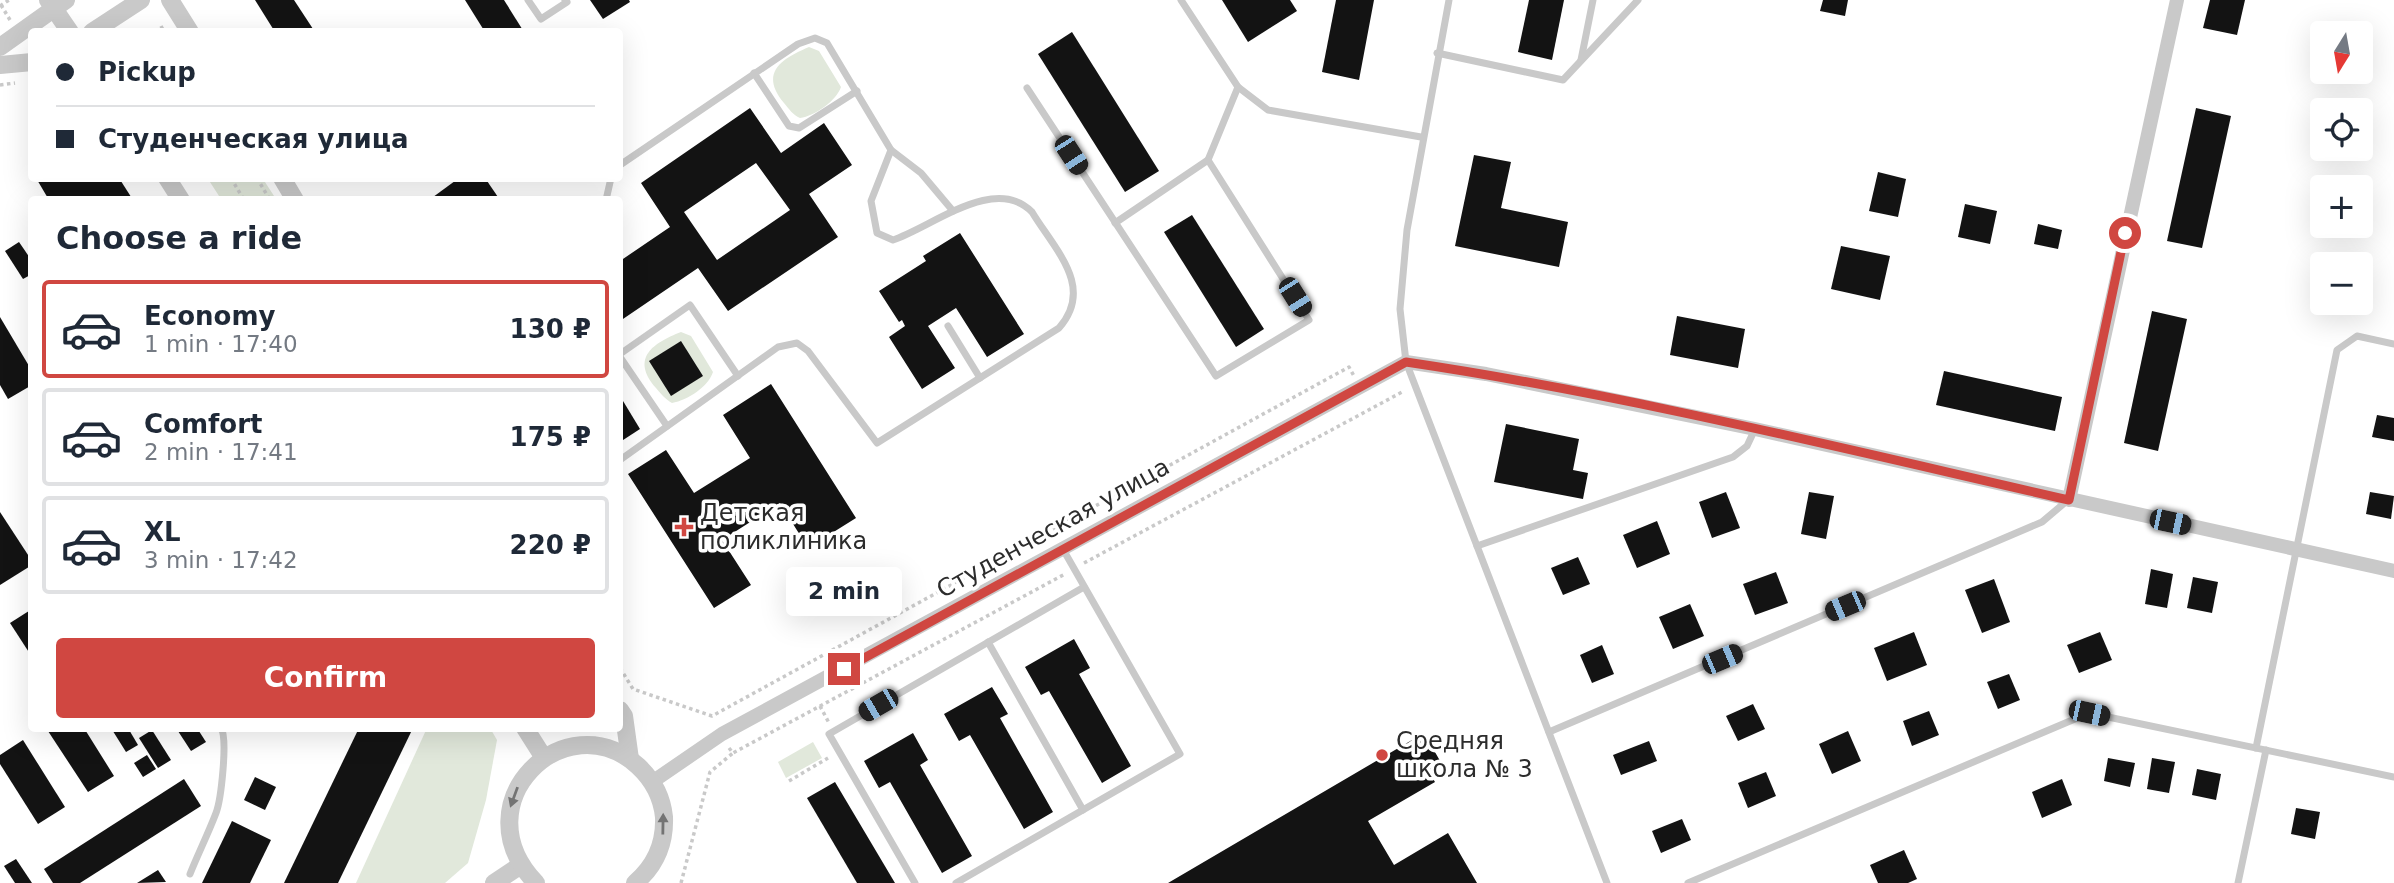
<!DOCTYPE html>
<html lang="en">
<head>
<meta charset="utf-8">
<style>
	:root { --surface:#fff; --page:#f6f6f7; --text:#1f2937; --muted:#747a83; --line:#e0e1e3; --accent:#d04741 }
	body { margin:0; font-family:"DejaVu Sans",sans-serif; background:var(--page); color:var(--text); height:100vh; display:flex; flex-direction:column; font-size:26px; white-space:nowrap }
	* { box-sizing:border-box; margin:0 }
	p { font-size:23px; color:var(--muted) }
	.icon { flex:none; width:38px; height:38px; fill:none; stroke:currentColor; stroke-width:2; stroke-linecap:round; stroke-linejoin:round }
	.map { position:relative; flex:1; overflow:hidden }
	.side { position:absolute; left:28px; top:196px; width:595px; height:536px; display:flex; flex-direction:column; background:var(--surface); border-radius:7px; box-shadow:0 7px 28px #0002 }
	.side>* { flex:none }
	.top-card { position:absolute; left:28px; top:28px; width:595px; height:154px; border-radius:7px; box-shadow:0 7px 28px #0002; display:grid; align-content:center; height:154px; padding:0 28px; background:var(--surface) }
	.needle { width:46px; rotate:191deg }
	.fabs { position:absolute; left:2310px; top:21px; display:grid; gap:14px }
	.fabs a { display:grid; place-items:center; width:63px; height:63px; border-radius:7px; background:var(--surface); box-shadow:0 7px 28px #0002; font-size:35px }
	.end { position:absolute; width:32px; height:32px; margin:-16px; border:9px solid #d04741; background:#fff; box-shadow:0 0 0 4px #fff }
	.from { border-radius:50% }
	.bubble { position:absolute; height:49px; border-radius:7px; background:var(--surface); box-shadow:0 7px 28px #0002; font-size:23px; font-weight:800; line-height:49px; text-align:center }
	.car { position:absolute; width:21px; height:42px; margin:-21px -10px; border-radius:9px; box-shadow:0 0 5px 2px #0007; background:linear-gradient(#222 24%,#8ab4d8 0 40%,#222 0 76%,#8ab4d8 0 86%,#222 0) }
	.top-card b { display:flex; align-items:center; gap:24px; height:66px; font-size:26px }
	.top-card b+b { border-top:2px solid var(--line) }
	.top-card i { width:18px; height:18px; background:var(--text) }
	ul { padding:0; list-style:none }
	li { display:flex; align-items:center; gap:21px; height:98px; margin:0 14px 10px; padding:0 14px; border:4px solid var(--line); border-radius:7px }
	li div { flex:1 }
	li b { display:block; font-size:26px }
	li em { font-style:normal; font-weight:800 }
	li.on { border-color:var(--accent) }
	li>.icon { width:63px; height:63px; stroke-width:1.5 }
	h2 { padding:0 28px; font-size:32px; line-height:84px }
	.action { display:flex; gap:14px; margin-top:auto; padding:14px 28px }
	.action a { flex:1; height:80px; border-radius:7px; background:var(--accent); color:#fff; font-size:28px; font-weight:800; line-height:80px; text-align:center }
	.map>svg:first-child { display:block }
	.green { fill:#e1e8db }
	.building { fill:#131313; fill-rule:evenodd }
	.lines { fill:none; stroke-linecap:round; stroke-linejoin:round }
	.path { stroke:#c9c9c9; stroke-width:3.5; stroke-dasharray:3.5 3.5; stroke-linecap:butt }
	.service { stroke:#c9c9c9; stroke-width:7 }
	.minor { stroke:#c9c9c9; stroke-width:14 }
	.tertiary { stroke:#c9c9c9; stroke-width:18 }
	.oneway { fill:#737373 }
	.route { stroke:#d04741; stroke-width:9 }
	.poi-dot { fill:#d04741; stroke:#fff; stroke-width:2.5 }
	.labels { text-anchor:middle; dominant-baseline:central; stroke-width:7; stroke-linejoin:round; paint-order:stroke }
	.poi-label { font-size:24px; fill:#2c2c2c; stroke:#fff; text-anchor:start }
	.street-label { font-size:24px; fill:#2c2c2c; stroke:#fff }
</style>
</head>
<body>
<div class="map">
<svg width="2394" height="883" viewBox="0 0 2394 883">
	<rect width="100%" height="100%" fill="#fff"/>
	<g class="green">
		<path d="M809 47 819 51 841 87C836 101 815 116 800 118 793 115 789 109 784 103 759 73 781 59 809 47Z"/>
		<polygon points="208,179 263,179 276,199 221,199"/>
		<path d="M681 332 691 336 713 372C708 387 688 400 672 403 665 399 661 394 656 388 630 358 653 343 681 332Z"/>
		<polygon points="427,728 490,728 497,740 486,800 468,863 445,883 356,883"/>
		<polygon points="813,742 822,758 786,778 778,762"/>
	</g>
	<g class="building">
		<polygon points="255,0 294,0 315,32 275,32"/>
		<polygon points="465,0 504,0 524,32 485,32"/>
		<polygon points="590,0 629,0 630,2 603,19"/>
		<polygon points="1222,0 1290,0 1297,11 1248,42"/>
		<polygon points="1336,0 1374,0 1359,80 1322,72"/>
		<polygon points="1529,0 1564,0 1552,60 1518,52"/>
		<polygon points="1823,0 1848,0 1845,16 1820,11"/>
		<polygon points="2210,0 2245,0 2237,35 2203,28"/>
		<polygon points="1072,32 1159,171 1125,192 1038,54"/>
		<path d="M750 108 781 153 824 123 852 165 809 194 838 237 728 311 698 268 620 321V261L670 227 641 183ZM756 163 790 210 717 260 684 212Z"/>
		<polygon points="2196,108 2231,116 2202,248 2167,241"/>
		<polygon points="1474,155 1511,162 1501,208 1568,222 1559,267 1455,246"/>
		<polygon points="1878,172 1906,179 1898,217 1869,211"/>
		<polygon points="36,178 119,178 133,200 49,200"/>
		<polygon points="459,178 485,178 500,200 429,200"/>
		<polygon points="1965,204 1997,211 1990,244 1958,237"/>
		<polygon points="1192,215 1264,329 1236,347 1164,232"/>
		<polygon points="2038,224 2062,230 2058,249 2034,244"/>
		<polygon points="960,233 1024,334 987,357 956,308 928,326 955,368 922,389 889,337 905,326 902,320 899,322 879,291 926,261 923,256"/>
		<polygon points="19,242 32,261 32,274 23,279 5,251"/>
		<polygon points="1841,246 1890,256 1880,300 1831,289"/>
		<polygon points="2152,311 2187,319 2158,451 2124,443"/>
		<polygon points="1677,316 1745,329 1738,368 1670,355"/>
		<polygon points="0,317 32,371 32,385 8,399 0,385"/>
		<polygon points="681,341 703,376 671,396 649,361"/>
		<polygon points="1944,371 2062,397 2055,431 1936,405"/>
		<polygon points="771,384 856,518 808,548 780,503 722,540 751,585 714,608 628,474 666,450 694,493 750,458 723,415"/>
		<polygon points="620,396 640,429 620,442"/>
		<polygon points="2377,415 2394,418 2394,441 2372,437"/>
		<polygon points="1506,424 1579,439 1573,470 1588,473 1583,499 1494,482"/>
		<polygon points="1726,492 1740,528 1712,538 1699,502"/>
		<polygon points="1809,492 1834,496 1826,539 1801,534"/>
		<polygon points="2370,492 2394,496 2391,519 2366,514"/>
		<polygon points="0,512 32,561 32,565 0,585"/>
		<polygon points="1657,521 1670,554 1637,568 1623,535"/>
		<polygon points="1578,557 1590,584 1563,595 1551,568"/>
		<polygon points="2151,569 2173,574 2167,608 2145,604"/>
		<polygon points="1776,572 1788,603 1755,615 1743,584"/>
		<polygon points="2193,577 2218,582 2212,613 2187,608"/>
		<polygon points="1994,579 2010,622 1982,633 1965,590"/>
		<polygon points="1690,604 1704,636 1673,649 1659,617"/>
		<polygon points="32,609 32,657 10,623"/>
		<polygon points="1914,632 1927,665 1887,681 1874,648"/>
		<polygon points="2100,632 2112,660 2079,673 2067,645"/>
		<polygon points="1074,639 1090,668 1079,674 1131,766 1102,783 1049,691 1041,695 1025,667"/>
		<polygon points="1602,645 1614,674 1592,683 1580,655"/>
		<polygon points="2009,674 2020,700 1998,709 1987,682"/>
		<polygon points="992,687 1008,714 1000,718 1053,812 1024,829 970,735 959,741 944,714"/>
		<polygon points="1753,704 1765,729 1738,741 1726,716"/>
		<polygon points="1929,711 1939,735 1912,746 1903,721"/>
		<polygon points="52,728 84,728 114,776 88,792 48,731"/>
		<polygon points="111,728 128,728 138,745 126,752"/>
		<polygon points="176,728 197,728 206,742 191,751"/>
		<polygon points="359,728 413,728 338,883 284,883"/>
		<polygon points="152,730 171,760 158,768 139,738"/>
		<polygon points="1848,731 1861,761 1832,774 1819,744"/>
		<polygon points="913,733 928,760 920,765 972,856 942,873 890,782 879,788 864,761"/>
		<polygon points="1424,733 1443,766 1430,774 1435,782 1368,821 1394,865 1448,833 1477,883 1168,883"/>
		<polygon points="23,740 65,807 38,824 0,764 0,755"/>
		<polygon points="1649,741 1657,761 1621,775 1613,755"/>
		<polygon points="147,755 156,769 143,777 134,763"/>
		<polygon points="2108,758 2135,763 2130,787 2104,781"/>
		<polygon points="2152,758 2175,762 2169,793 2147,789"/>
		<polygon points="2197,769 2221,774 2216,800 2192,795"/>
		<polygon points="1766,772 1776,796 1748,808 1738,783"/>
		<polygon points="255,777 276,787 265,810 244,800"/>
		<polygon points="184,779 201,806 80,883 53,883 44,869"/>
		<polygon points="2062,779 2072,805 2042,818 2032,792"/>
		<polygon points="835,782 895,883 857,883 807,798"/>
		<polygon points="2296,808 2320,812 2315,839 2291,834"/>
		<polygon points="1682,819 1691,840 1661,853 1652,831"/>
		<polygon points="232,821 271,840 250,883 202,883"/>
		<polygon points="1904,850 1917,879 1908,883 1878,883 1870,865"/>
		<polygon points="16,859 32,883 15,883 4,866"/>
		<polygon points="158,870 166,882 137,883"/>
	</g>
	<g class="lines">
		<g class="path">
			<polyline points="1,5 10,20"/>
			<polyline points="0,6 9,0"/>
			<polyline points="161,26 164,32"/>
			<polyline points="0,85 15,83"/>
			<polyline points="231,178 244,200"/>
			<polyline points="257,178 270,200"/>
			<polyline points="1084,563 1404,391"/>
			<polyline points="620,668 633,689 712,716 1349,367 1354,376"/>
			<polyline points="820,706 829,723"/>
			<polyline points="729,748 733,753 1065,574"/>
			<polyline points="789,781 828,758"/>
			<polyline points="681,883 710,772 733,753"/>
		</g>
		<g class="service">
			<polyline points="528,0 541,19 567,2 565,0"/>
			<polyline points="1181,0 1238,87 1268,110 1421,137"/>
			<polyline points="1449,0 1407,230 1400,309 1406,362 1607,883"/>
			<polyline points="1437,53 1563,80 1638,0"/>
			<polyline points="1581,60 1593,0"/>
			<polyline points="754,73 789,126 799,128 857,91"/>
			<polyline points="1027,88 1216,376 1309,320 1208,160 1238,87"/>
			<polyline points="891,150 921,173 953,211"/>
			<path d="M620 165 798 44 815 38 827 43 891 150 871 201 877 233 893 240C932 227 995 174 1032 212 1055 250 1095 287 1059 328L877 443 808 351 797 343 778 347 620 460"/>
			<polyline points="606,200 611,178"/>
			<polyline points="1115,223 1208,160"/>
			<polyline points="948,326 980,378"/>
			<polyline points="620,354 690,305 738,376"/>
			<polyline points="620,357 667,426"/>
			<polyline points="1477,546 1733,457 1747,446 1755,429"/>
			<polyline points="988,642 1083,810"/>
			<polyline points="1549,732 2042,522 2068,500"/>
			<polyline points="2256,748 2337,350 2357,336 2394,344"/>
			<path d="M190 874C198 854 208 834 216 813 221 800 228 739 221 728"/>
			<polyline points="915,883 829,734 1084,587"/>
			<polyline points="956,883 1180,754 1064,551"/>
			<polyline points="1688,883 2089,713 2394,777"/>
			<polyline points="2238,883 2266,750"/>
		</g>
		<g class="minor">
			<polyline points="2069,500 2177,0"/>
			<polyline points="652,782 722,734 1406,362 1486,374 1755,429 2394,571"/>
		</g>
		<g class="tertiary">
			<polyline points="48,0 70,32"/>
			<polyline points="170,0 190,32"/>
			<polyline points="92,32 141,0"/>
			<polyline points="0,47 66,0"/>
			<polyline points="0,65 32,62"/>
			<polyline points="167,178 181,200"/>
			<polyline points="282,178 295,200"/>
			<polyline points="620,710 624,716 630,759"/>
			<polyline points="525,728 544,758"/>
			<polyline points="494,883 521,865"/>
			<path d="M536 883C459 803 566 700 638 766 652 779 662 797 664 817 665 843 655 866 635 883"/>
		</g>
	</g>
	<defs><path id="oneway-solid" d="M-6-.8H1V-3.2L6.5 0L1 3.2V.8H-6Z" transform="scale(1.75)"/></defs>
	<g class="oneway">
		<use href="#oneway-solid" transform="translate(514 797) rotate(110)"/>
		<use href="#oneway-solid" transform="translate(663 824) rotate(-89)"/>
	</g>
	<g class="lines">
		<path class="route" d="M844 669 1406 362C1629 395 1849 450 2069 500L2125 233"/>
	</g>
	<g class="poi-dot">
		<path d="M680.5 516.5h7v7h7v7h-7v7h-7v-7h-7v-7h7z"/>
		<circle cx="1382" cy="755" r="7"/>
	</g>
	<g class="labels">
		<g class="poi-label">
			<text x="700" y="513">Детская<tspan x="700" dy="28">поликлиника</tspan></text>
			<text x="1396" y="741">Средняя<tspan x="1396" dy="28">школа № 3</tspan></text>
		</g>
		<g class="street-label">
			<text transform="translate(1053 528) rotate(-29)">Студенческая улица</text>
		</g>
	</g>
</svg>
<div class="fabs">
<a><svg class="needle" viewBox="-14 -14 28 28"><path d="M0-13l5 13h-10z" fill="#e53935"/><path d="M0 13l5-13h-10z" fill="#747a83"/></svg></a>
<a><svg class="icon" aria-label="locate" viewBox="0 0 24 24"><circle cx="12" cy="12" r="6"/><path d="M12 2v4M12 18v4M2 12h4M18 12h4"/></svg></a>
<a>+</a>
<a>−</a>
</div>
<i class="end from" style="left:2125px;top:233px"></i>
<i class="end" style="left:844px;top:669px"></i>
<div class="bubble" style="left:786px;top:567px;width:116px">2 min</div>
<i class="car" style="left:1071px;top:155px;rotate:147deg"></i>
<i class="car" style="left:1295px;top:297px;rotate:148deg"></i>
<i class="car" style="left:2170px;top:522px;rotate:102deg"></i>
<i class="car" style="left:1845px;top:606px;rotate:247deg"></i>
<i class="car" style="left:1722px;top:659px;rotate:67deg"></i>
<i class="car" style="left:878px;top:705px;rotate:240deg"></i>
<i class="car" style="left:2089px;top:713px;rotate:102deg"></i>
<div class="top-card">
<b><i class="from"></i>Pickup</b>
<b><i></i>Студенческая улица</b>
</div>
<section class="side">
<h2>Choose a ride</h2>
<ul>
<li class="on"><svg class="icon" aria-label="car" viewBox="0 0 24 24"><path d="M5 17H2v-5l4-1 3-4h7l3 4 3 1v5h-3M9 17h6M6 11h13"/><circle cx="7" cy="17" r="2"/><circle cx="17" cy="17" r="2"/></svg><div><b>Economy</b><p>1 min · 17:40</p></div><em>130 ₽</em></li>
<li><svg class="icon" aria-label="car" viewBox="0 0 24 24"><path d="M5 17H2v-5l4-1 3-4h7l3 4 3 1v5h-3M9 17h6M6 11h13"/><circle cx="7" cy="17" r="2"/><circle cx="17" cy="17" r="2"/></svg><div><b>Comfort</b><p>2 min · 17:41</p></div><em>175 ₽</em></li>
<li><svg class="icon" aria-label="car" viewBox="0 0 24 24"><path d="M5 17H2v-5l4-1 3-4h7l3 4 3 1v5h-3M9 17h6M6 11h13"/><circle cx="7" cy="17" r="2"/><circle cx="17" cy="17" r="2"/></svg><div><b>XL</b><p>3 min · 17:42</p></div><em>220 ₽</em></li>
</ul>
<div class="action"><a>Confirm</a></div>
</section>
</div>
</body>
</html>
